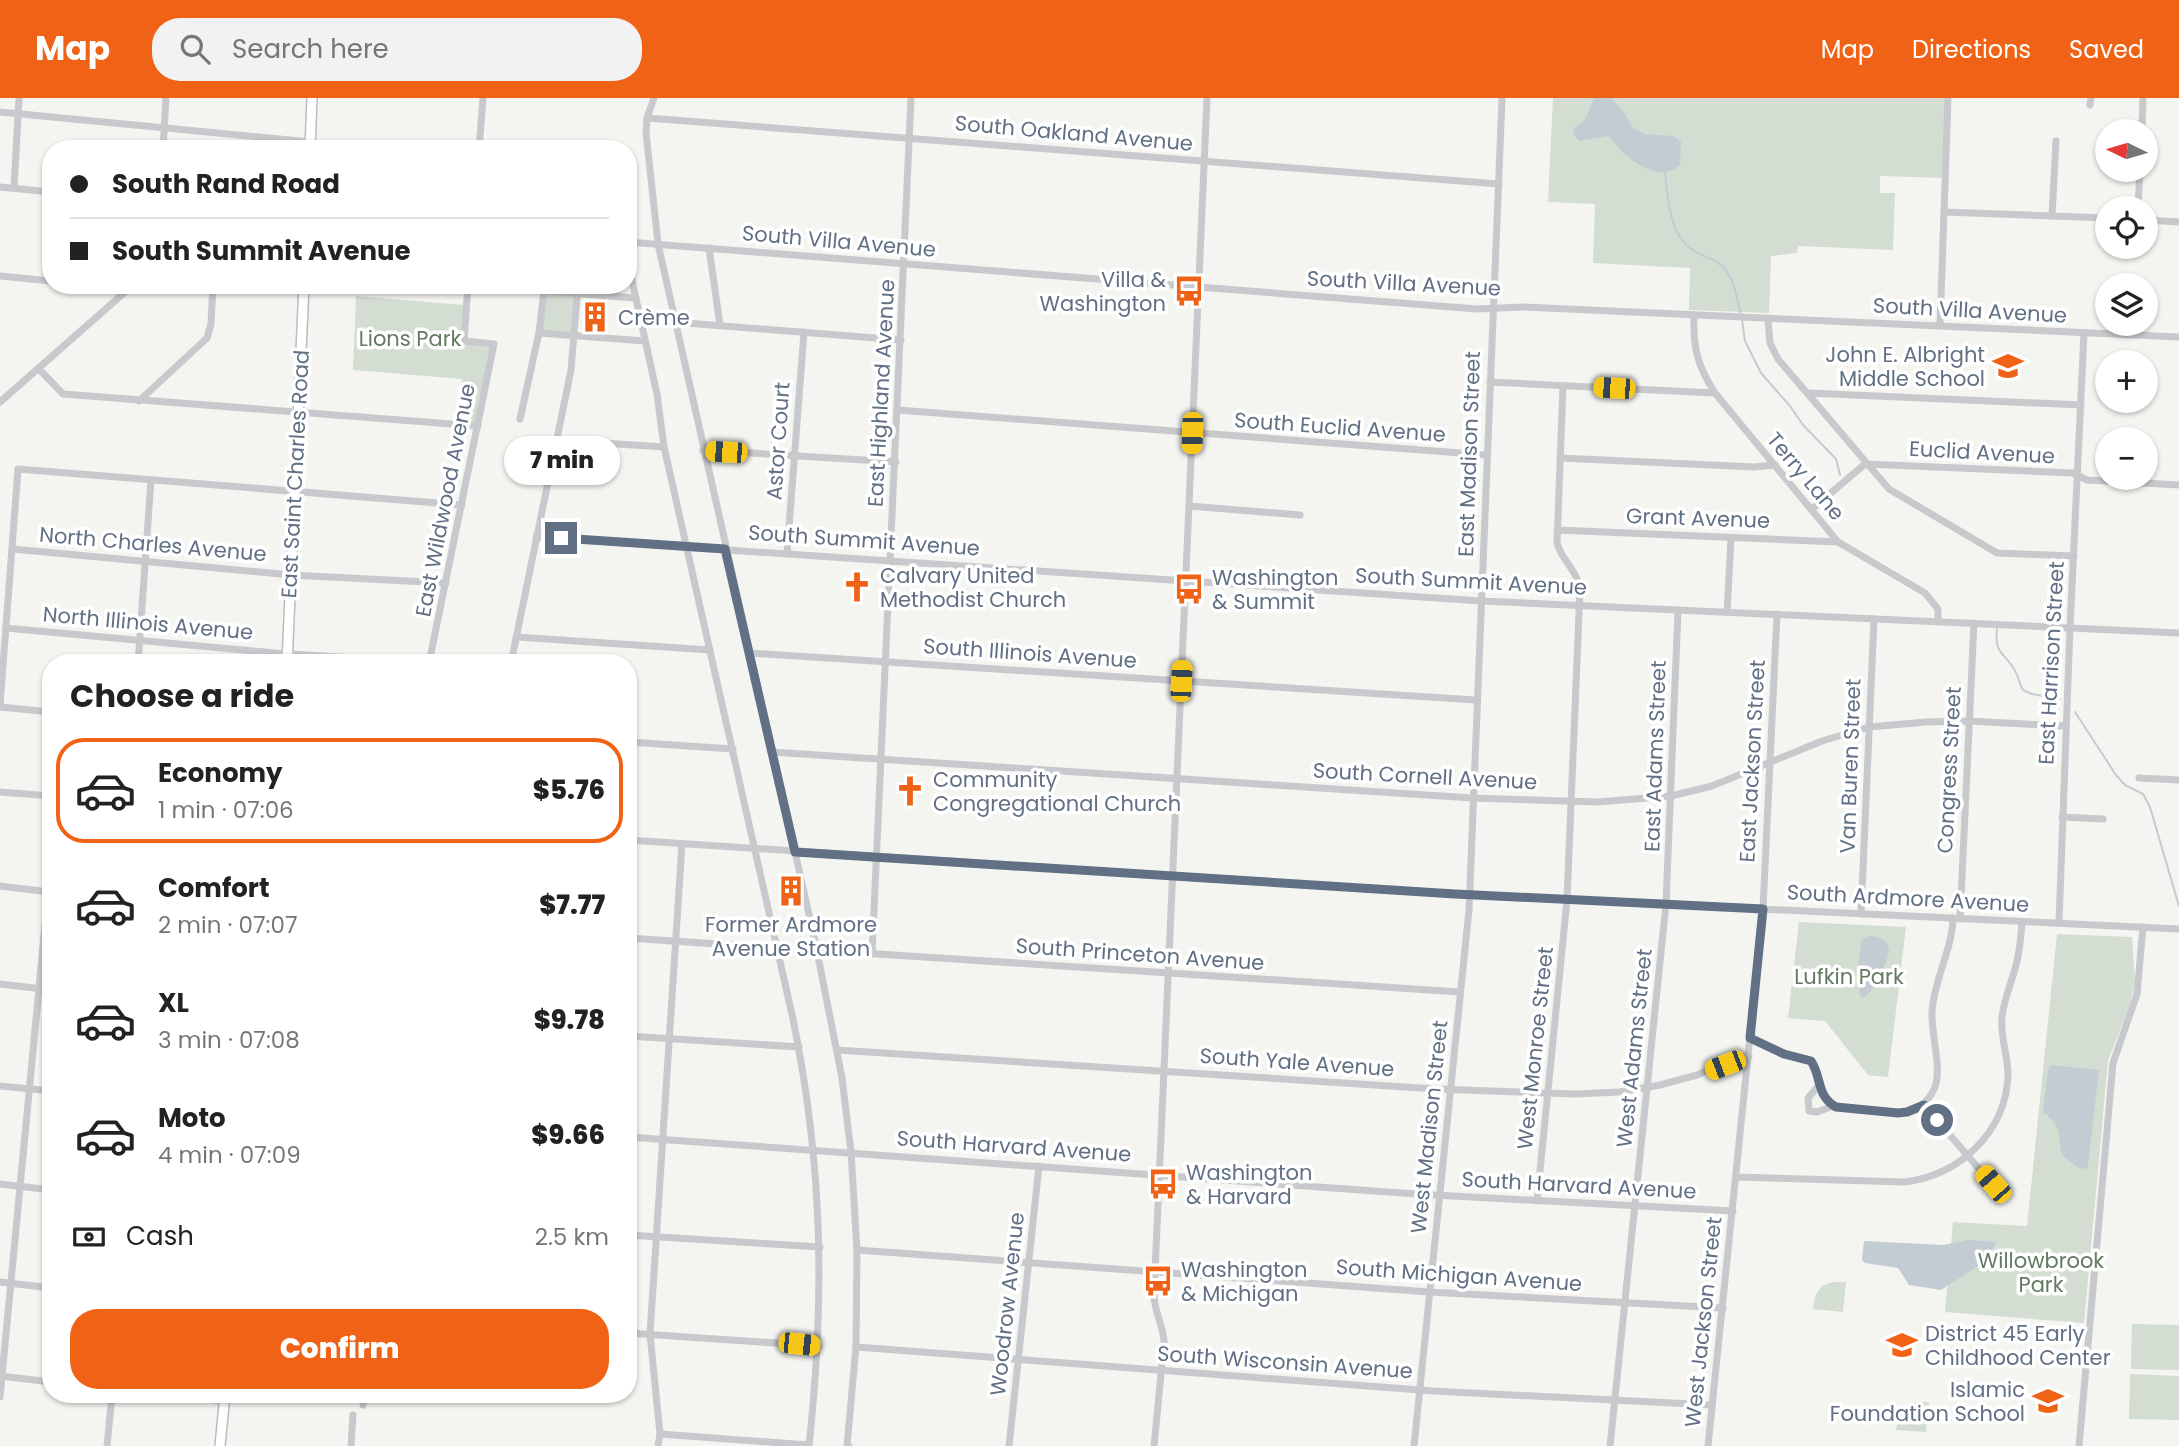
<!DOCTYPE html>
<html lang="en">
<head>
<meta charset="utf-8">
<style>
	:root { --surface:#fff; --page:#f2f2f2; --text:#222; --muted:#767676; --line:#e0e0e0; --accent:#f06316 }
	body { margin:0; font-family:Poppins,sans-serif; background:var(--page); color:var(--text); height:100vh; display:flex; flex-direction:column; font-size:26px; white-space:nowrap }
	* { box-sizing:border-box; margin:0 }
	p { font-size:23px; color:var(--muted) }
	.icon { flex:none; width:38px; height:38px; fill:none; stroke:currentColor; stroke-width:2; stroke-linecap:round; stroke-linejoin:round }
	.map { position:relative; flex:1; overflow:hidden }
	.drawer { position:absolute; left:42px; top:556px; width:595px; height:749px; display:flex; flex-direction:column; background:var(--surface); border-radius:28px; box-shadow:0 2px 5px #0004 }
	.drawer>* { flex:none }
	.guide { position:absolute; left:42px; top:42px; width:595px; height:154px; border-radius:28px; box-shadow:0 2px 5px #0004; display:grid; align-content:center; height:154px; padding:0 28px; background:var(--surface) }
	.needle { width:46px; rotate:275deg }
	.fabs { position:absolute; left:2095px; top:21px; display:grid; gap:14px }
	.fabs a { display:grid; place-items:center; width:63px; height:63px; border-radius:50%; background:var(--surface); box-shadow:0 2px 5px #0004; font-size:35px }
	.end { position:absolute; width:32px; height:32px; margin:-16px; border:9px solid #617084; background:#fff; box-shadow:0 0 0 4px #fff }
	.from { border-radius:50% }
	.bubble { position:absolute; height:49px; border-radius:24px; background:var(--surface); box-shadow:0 2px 5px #0004; font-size:23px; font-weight:800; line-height:49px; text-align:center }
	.car { position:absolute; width:21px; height:42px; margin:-21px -10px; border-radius:9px; box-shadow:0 0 5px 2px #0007; background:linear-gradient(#f5c518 24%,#345 0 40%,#f5c518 0 76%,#345 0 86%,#f5c518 0) }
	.guide b { display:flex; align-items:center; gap:24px; height:66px; font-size:26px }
	.guide b+b { border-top:2px solid var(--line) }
	.guide i { width:18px; height:18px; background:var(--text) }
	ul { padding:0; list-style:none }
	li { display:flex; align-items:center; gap:21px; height:105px; margin:0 14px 10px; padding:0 14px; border:4px solid transparent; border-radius:28px }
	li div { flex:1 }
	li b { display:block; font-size:26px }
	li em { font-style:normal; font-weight:800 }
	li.on { border-color:var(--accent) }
	li>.icon { width:63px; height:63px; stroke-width:1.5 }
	h2 { padding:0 28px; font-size:32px; line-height:84px }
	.pay { display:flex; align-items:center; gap:18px; height:77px; padding:0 28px; font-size:26px }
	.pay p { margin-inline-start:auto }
	.button { display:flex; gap:14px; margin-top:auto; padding:14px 28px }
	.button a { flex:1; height:80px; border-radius:28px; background:var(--accent); color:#fff; font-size:28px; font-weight:800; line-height:80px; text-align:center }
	header { display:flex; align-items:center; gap:42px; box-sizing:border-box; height:98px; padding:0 35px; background:var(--accent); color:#fff }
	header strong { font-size:33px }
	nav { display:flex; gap:38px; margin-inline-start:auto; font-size:24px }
	.search { width:490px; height:63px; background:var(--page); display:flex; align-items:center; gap:18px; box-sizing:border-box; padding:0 24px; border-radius:28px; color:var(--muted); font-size:26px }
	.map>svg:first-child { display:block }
	.green { fill:#d4ddd1 }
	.water { fill:#c3ccd2 }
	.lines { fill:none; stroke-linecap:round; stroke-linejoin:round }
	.stream { stroke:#c3ccd2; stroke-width:2 }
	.major-casing { stroke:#b9bcc0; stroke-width:12 }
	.minor { stroke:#c7c9cd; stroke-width:7 }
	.major { stroke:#fff; stroke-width:9 }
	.route { stroke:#617084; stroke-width:9 }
	.labels { text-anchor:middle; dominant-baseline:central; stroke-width:7; stroke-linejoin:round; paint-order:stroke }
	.street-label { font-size:21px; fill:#617084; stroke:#fff }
	.poi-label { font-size:21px; fill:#617084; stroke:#fff; text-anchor:start }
	.park-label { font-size:21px; fill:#637b61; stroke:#fff }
</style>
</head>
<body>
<header>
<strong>Map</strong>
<div class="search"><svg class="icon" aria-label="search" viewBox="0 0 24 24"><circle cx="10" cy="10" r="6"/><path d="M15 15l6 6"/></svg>Search here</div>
<nav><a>Map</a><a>Directions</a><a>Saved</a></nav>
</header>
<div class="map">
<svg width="2179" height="1348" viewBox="0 0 2179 1348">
	<rect width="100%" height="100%" fill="#f4f5f0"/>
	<g class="green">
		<polygon points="1553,0 1947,0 1943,80 1880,78 1880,95 1895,95 1893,152 1798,148 1797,155 1771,158 1769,215 1689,212 1690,170 1593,165 1595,106 1548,104"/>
		<polygon points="546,194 576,197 573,236 541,234"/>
		<polygon points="356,198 464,207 461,246 491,249 476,326 461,325 462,281 353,272"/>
		<polygon points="1799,824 1906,829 1888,979 1868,977 1825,923 1788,920"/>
		<polygon points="2057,836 2132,839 2135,884 2130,906 2108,963 2084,1225 1945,1214 1953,1124 2027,1128"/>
		<path d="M1833 1184H1846L1843 1214 1813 1211C1814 1197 1818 1187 1833 1184Z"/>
		<polygon points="2132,1226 2179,1227 2179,1272 2131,1271"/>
		<polygon points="2130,1276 2179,1278 2179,1322 2129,1321"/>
		<polygon points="1913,1304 1929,1304 1926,1334 1896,1332 1900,1313"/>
	</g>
	<g class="water">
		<path d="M1594 0H1611L1626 17 1632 29 1644 36 1673 38 1681 43 1680 67C1656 88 1622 57 1609 38L1579 43 1573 35 1574 30 1585 22Z"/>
		<path d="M1868 838C1879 838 1888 841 1889 853 1886 867 1876 892 1863 900L1860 897 1858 869 1862 841Z"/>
		<path d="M2051 967 2099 972 2088 1068 2085 1071 2079 1070 2063 1058C2055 1038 2067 1032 2043 1014L2048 972Z"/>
		<polygon points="1967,1142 1997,1144 1983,1165 1941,1192 1909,1187 1898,1170 1865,1165 1862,1162 1864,1143 1943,1147"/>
	</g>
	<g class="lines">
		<g class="stream">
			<path d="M1665 74C1667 95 1669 126 1683 143 1689 152 1701 157 1711 161 1734 171 1735 194 1741 217"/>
			<polyline points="1742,222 1745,243 1761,275 1790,308 1803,327 1836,361 1840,377"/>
			<path d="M1997 531C1994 556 2004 554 2014 571 2018 577 2019 585 2023 592L2032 596 2059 601"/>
			<polyline points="2075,614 2116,677 2125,687 2143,696 2150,709 2179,808"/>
		</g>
		<g class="major-casing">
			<g id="major">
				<polyline points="310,51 312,0"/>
				<polyline points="287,565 304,187"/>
				<polyline points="220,1348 225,1297"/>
			</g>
		</g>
		<g class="minor">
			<polyline points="654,0 647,20 646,34 658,146 815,843 842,980 851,1054 857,1152 856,1249 847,1348 849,1348"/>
			<polyline points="2090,7 2091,0"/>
			<polyline points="0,14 310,44"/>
			<polyline points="647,20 1499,86"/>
			<polyline points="2142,33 2143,0"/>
			<polyline points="163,51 166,0"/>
			<polyline points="479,51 483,0"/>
			<polyline points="0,89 51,94"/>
			<polyline points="14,90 19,0"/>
			<polyline points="2138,110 2140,72"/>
			<polyline points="1944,114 2107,120"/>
			<polyline points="2052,118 2056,43"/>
			<polyline points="2146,122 2179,124"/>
			<polyline points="628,144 1477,211 1524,209 2179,239"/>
			<polyline points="709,150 720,227"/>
			<path d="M628 164 657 296 664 349 793 921C823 1068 825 1199 809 1348"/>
			<polyline points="0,178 51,183"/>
			<polyline points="94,187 130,191"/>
			<path d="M1694 217C1693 250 1697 267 1715 295L1838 444 1925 495 1938 511V523"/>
			<polyline points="1768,221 1770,245 1778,261 1889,391 1997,455 2074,458"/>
			<polyline points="674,224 901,242"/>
			<polyline points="1940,228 1948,0"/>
			<polyline points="539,235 645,243"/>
			<polyline points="39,271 63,296 478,328"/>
			<polyline points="1490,284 1715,295"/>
			<polyline points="1808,295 2081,307"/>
			<polyline points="139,303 207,240 211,226 213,187"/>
			<polyline points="0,304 133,187"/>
			<polyline points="898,312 1487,357"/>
			<polyline points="520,321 539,235 544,193 635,200"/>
			<polyline points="556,342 664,349"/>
			<polyline points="703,352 896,364"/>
			<polyline points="1560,360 1754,369 1775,367"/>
			<polyline points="1189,408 1300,417"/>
			<polyline points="1812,411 1865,366 2073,375 2087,382 2179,387"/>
			<polyline points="1557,432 1838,444"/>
			<polyline points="536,439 1481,503 2179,535"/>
			<polyline points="12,451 291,477 446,485"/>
			<polyline points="787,455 804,234"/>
			<polyline points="1727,514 1731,440"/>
			<polyline points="6,530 276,555 429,565 494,246 464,243 468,187"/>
			<polyline points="516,539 710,552"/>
			<polyline points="749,555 1476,602"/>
			<polyline points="138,565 151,382"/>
			<polyline points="511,565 571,272 578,187"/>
			<polyline points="0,607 18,371 462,407"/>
			<polyline points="0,609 51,614"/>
			<polyline points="628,644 733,651"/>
			<polyline points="771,654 1472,700 1598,704 1671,698 1712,688 1822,643 1869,629 1926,624 1969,623 2065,628"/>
			<polyline points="2139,680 2179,682"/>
			<polyline points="0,694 51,698"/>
			<polyline points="2062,719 2103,721"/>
			<polyline points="628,742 1468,797 2179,831"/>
			<polyline points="0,788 50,794"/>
			<polyline points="1861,816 1874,521"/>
			<polyline points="1960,821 1974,525"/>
			<polyline points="2059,824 2070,530 2084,235"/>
			<polyline points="628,840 777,850"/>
			<polyline points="817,852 1460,894"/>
			<polyline points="872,856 911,0"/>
			<polyline points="0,886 51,892"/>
			<polyline points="628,938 799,949"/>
			<path d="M1750 940 1784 956 1811 963C1822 979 1816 998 1836 1009L1898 1015C1915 1014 1928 1006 1935 989 1942 970 1931 936 1932 914 1934 881 1952 853 1953 820"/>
			<polyline points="837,952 1436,991 1576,996 1619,994 1660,987 1697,977 1740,958 1749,958"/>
			<polyline points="1819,987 1808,1000 1809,1013 1817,1014 1833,1008"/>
			<polyline points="0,988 51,993"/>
			<polyline points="1924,1007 1992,1086"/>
			<polyline points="628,1039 1416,1096 1733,1113"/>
			<path d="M1736 1079 1905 1084C1960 1077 2006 1034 2008 977 2008 957 2000 939 2002 919 2004 900 2012 884 2016 867 2020 853 2021 838 2022 824"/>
			<polyline points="0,1086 51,1092"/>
			<path d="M1537 1103 1567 802 1580 491C1577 472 1562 463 1557 445L1563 288"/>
			<polyline points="628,1137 820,1149"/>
			<polyline points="857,1152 1429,1194 1723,1210"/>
			<polyline points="0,1184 51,1190"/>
			<polyline points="628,1235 819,1248"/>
			<polyline points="856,1249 1433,1293 1712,1307"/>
			<polyline points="0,1278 51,1284"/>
			<polyline points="168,1297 225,1303"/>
			<polyline points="0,1299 51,764"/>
			<polyline points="363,1307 365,1297"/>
			<polyline points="660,1336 809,1347"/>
			<polyline points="107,1348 112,1297"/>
			<polyline points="351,1348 353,1317"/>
			<polyline points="658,1348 660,1336 650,1236 682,746"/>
			<polyline points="1009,1348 1039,1068"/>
			<path d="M1154 1348 1164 1245C1164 1228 1154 1214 1154 1197L1207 0"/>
			<polyline points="1414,1348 1469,812 1502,0"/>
			<polyline points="1610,1348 1666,806 1678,512"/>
			<polyline points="1708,1348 1763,811 1777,516"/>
			<polyline points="2079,1348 2113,965 2137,896 2143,829"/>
		</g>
		<use href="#major" class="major"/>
	</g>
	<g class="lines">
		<path class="route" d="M561 440 725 451 795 754 1455 796 1763 811 1750 940 1784 956 1811 963C1822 979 1816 998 1836 1009L1898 1015 1907 1014 1924 1007 1937 1022"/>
	</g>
	<defs>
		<g id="bus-bare" transform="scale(2.415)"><path d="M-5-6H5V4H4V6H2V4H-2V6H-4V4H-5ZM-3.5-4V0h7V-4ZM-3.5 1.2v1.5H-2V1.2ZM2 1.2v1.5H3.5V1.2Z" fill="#f06316" stroke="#fff" stroke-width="2.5" paint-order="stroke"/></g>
		<g id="building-bare" transform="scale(2.415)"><path d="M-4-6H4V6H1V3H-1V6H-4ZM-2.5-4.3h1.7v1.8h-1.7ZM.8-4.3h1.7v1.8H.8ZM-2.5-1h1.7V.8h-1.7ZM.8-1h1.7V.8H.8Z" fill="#f06316" stroke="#fff" stroke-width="2.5" paint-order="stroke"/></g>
		<g id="school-bare" transform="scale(2.415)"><path d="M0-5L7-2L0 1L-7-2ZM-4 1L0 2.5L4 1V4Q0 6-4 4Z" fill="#f06316" stroke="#fff" stroke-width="2.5" paint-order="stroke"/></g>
		<g id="church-bare" transform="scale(2.415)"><path d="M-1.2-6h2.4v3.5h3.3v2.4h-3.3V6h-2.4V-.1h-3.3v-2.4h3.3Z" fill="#f06316" stroke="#fff" stroke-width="2.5" paint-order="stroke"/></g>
	</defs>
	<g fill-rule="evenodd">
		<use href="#bus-bare" x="1189" y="193"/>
		<use href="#building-bare" x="595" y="219"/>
		<use href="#school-bare" x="2008" y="268"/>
		<use href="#church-bare" x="857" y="489"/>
		<use href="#bus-bare" x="1189" y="491"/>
		<use href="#church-bare" x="910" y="693"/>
		<use href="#building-bare" x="791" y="793"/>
		<use href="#bus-bare" x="1163" y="1086"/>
		<use href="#bus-bare" x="1158" y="1183"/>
		<use href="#school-bare" x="1902" y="1247"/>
		<use href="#school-bare" x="2048" y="1303"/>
	</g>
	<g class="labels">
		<g class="street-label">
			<text transform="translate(1074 35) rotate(5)">South Oakland Avenue</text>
			<text transform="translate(839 143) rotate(5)">South Villa Avenue</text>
			<text transform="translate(1404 185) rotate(3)">South Villa Avenue</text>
			<text transform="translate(1970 212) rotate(3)">South Villa Avenue</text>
			<text transform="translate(881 295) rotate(-87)">East Highland Avenue</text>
			<text transform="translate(1340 329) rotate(4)">South Euclid Avenue</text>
			<text transform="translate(778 343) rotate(-86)">Astor Court</text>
			<text transform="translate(1982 354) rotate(3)">Euclid Avenue</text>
			<text transform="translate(1469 356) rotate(-88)">East Madison Street</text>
			<text transform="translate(295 376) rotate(-87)">East Saint Charles Road</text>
			<text transform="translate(1806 378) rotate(50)">Terry Lane</text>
			<text transform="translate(445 402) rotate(-79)">East Wildwood Avenue</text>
			<text transform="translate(1698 420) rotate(2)">Grant Avenue</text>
			<text transform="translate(864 442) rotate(4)">South Summit Avenue</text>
			<text transform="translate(153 446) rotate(5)">North Charles Avenue</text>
			<text transform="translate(1471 483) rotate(3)">South Summit Avenue</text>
			<text transform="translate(148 525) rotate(5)">North Illinois Avenue</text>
			<text transform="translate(1030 555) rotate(4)">South Illinois Avenue</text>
			<text transform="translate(2051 565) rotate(-87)">East Harrison Street</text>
			<text transform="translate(1655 658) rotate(-88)">East Adams Street</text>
			<text transform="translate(1752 663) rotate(-87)">East Jackson Street</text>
			<text transform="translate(1850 668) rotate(-88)">Van Buren Street</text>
			<text transform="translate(1949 672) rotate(-87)">Congress Street</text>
			<text transform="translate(1425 678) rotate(3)">South Cornell Avenue</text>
			<text transform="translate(1908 800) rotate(3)">South Ardmore Avenue</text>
			<text transform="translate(1140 856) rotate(4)">South Princeton Avenue</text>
			<text transform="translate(1535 950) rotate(-84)">West Monroe Street</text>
			<text transform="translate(1634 950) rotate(-84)">West Adams Street</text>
			<text transform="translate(1297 964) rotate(4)">South Yale Avenue</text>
			<text transform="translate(1429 1029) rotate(-84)">West Madison Street</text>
			<text transform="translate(1014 1048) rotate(4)">South Harvard Avenue</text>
			<text transform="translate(1579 1087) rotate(3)">South Harvard Avenue</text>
			<text transform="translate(1459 1177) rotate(4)">South Michigan Avenue</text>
			<text transform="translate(1007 1206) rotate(-84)">Woodrow Avenue</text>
			<text transform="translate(1703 1224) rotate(-84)">West Jackson Street</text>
			<text transform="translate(1285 1264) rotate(4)">South Wisconsin Avenue</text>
		</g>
		<g class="poi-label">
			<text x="1166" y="181" text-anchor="end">Villa &amp;<tspan x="1166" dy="24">Washington</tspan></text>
			<text x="618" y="219">Crème</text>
			<text x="1985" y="256" text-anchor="end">John E. Albright<tspan x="1985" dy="24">Middle School</tspan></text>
			<text x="880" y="477">Calvary United<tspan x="880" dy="24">Methodist Church</tspan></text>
			<text x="1212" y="479">Washington<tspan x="1212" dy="24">&amp; Summit</tspan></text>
			<text x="933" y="681">Community<tspan x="933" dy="24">Congregational Church</tspan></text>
			<text x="791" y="826" text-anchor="middle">Former Ardmore<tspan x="791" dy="24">Avenue Station</tspan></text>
			<text x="1186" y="1074">Washington<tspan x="1186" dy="24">&amp; Harvard</tspan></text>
			<text x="1181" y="1171">Washington<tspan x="1181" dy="24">&amp; Michigan</tspan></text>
			<text x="1925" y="1235">District 45 Early<tspan x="1925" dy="24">Childhood Center</tspan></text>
			<text x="2025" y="1291" text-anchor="end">Islamic<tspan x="2025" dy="24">Foundation School</tspan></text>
		</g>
		<g class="park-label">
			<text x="410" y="240">Lions Park</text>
			<text x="1849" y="878">Lufkin Park</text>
			<text x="2041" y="1162">Willowbrook<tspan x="2041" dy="24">Park</tspan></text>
		</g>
	</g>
</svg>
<div class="fabs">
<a><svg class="needle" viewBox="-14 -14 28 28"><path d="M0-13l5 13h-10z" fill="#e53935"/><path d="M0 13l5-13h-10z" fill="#767676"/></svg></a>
<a><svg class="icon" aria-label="locate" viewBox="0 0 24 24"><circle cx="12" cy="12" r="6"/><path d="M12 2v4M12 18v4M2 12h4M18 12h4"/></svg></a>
<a><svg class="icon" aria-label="layers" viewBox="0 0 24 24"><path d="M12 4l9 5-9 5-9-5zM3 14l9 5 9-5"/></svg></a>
<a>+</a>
<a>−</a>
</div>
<i class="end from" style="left:1937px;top:1022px"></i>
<i class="end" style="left:561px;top:440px"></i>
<div class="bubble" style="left:504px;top:338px;width:116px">7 min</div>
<i class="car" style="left:1614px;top:290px;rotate:273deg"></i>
<i class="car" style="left:1192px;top:335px;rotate:182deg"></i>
<i class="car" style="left:726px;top:354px;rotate:273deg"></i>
<i class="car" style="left:1181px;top:583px;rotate:3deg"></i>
<i class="car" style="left:1725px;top:967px;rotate:249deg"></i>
<i class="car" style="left:1993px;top:1086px;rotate:319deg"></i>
<i class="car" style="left:799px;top:1246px;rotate:96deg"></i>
<div class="guide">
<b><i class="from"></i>South Rand Road</b>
<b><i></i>South Summit Avenue</b>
</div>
<section class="drawer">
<h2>Choose a ride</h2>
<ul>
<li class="on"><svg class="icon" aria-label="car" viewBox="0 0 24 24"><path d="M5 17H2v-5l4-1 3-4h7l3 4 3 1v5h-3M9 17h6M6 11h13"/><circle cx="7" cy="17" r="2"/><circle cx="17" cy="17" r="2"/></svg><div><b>Economy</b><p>1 min · 07:06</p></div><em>$5.76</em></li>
<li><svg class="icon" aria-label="car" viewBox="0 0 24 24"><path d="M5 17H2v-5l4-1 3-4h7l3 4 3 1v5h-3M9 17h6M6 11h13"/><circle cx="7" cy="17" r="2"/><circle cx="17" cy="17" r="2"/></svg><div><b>Comfort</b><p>2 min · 07:07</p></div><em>$7.77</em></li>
<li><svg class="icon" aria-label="car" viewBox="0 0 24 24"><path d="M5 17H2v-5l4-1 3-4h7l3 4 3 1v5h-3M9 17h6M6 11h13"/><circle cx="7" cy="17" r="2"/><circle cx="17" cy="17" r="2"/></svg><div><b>XL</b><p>3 min · 07:08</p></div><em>$9.78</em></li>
<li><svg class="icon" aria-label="car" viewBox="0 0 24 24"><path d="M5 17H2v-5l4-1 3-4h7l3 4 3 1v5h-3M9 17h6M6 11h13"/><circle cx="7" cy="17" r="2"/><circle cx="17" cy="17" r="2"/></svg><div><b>Moto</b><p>4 min · 07:09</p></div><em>$9.66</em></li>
</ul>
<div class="pay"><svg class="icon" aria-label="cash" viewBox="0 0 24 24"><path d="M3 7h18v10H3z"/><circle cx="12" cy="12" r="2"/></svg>Cash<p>2.5 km</p></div>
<div class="button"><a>Confirm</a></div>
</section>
</div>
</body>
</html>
